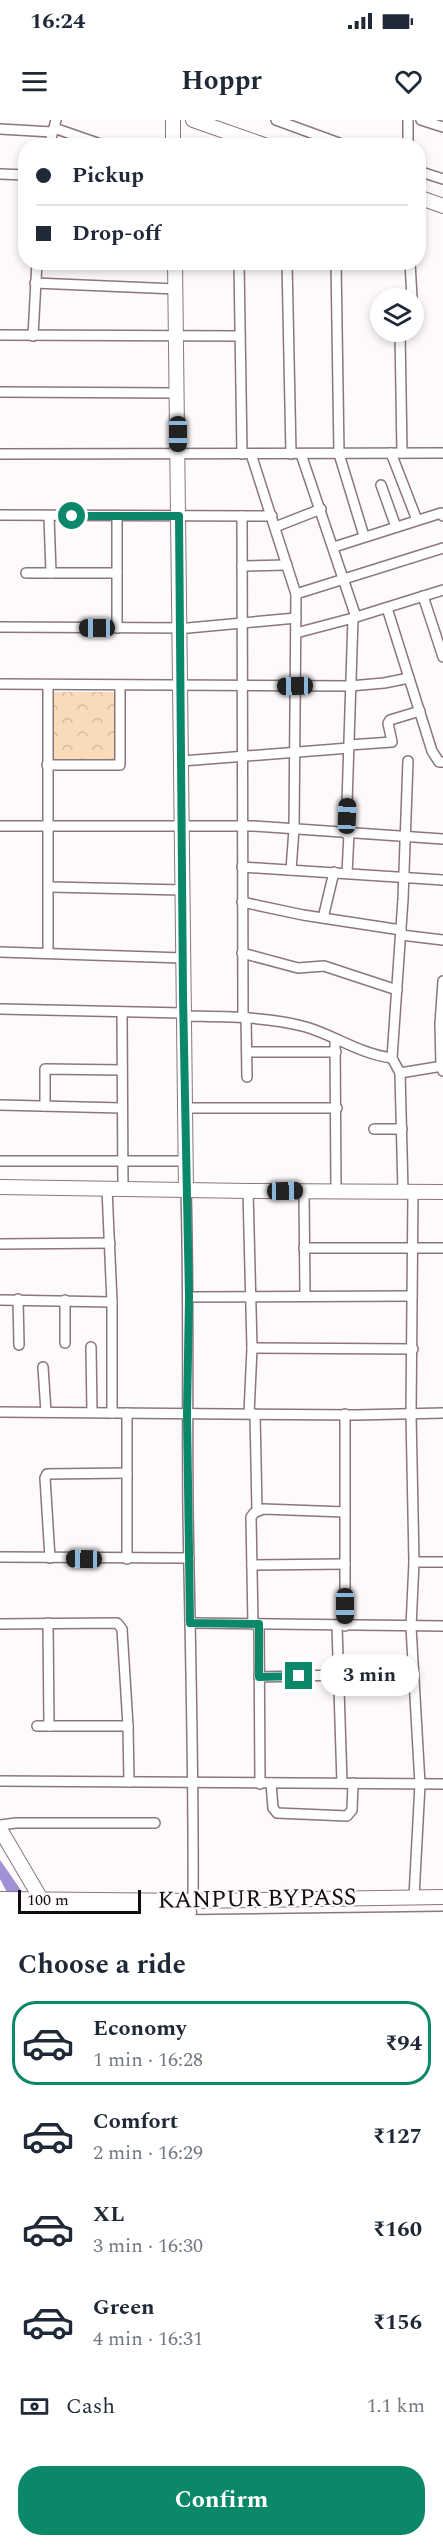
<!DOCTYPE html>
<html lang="en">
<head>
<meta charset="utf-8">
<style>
	:root { --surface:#fff; --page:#f2f2f3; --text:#1f2937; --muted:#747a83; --line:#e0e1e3; --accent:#0b886a }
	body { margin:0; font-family:Spectral,serif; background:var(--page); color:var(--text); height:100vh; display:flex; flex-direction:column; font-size:22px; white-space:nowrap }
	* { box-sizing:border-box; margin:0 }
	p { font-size:20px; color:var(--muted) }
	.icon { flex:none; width:33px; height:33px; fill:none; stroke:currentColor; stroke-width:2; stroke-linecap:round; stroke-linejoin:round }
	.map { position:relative; height:1809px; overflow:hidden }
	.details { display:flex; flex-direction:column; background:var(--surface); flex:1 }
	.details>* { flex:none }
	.hud { position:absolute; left:18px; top:18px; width:408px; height:132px; border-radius:24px; box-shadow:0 3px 9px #0003; display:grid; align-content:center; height:132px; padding:0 18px; background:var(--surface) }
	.controls { position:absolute; left:370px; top:168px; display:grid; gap:12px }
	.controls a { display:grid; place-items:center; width:54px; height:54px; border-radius:50%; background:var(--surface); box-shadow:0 3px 9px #0003; font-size:30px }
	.scale { position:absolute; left:18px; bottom:15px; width:123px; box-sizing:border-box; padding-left:6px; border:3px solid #130c0e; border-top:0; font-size:16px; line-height:21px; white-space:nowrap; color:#130c0e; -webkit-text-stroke:4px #fef9fa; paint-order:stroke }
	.end { position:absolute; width:27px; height:27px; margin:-14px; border:8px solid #0b886a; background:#fff; box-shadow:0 0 0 3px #fff }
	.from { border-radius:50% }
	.bubble { position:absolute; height:42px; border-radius:21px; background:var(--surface); box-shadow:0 3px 9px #0003; font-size:20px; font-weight:700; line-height:42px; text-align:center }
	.car { position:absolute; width:18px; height:36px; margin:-18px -9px; border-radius:8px; box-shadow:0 0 4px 2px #0007; background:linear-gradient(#222 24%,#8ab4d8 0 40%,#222 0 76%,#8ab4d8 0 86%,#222 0) }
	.hud b { display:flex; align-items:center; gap:21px; height:57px; font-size:22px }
	.hud b+b { border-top:2px solid var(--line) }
	.hud i { width:15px; height:15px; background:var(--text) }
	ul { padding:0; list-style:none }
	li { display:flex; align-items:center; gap:18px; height:84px; margin:0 12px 9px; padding:0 6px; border:3px solid transparent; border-radius:24px }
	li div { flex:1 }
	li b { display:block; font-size:22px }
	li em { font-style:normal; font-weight:700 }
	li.on { border-color:var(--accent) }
	li>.icon { width:54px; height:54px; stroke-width:1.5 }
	h2 { padding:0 18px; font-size:27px; line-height:72px }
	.pay { display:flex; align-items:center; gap:15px; height:66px; padding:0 18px; font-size:22px }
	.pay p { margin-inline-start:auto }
	.button { display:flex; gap:12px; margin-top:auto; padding:12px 18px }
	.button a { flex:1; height:69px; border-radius:24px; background:var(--accent); color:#fff; font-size:24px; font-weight:700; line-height:69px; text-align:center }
	.status { display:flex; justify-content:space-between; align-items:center; height:42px; padding:0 30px; background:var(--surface); direction:ltr }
	.status svg { height:16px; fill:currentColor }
	header { display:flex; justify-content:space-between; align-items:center; height:78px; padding:0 18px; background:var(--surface); font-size:27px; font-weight:700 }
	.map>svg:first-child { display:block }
	.park { fill:url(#park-crowns) }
	.water { fill:#9e91d4 }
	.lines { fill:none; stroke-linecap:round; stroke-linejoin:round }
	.street-casing { stroke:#8b767b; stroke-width:12 }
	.secondary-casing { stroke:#8b767b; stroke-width:16 }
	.highway-casing { stroke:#8b767b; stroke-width:21 }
	.street { stroke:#fff; stroke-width:9 }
	.secondary { stroke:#fff; stroke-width:14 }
	.highway { stroke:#fff; stroke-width:18 }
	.route { stroke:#0b886a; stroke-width:8 }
	.labels { text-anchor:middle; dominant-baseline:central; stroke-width:4.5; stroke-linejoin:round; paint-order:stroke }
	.street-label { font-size:24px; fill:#130c0e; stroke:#fef9fa }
</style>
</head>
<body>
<div class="status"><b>16:24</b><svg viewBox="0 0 49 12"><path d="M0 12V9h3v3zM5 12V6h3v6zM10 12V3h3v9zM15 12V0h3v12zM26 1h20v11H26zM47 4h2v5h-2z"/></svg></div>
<header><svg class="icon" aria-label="menu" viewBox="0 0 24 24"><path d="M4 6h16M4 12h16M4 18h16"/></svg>Hoppr<svg class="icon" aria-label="heart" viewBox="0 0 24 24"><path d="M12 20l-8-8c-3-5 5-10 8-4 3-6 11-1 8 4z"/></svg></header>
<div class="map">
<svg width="443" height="1809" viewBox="0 0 443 1809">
	<defs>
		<pattern id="park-crowns" width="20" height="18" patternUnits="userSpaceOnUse" patternTransform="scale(1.5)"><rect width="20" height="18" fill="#f9dab9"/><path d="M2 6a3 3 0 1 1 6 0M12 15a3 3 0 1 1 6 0" fill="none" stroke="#d5ba9e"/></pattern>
	</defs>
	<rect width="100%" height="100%" fill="#fef9fa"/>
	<polygon class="park" points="52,572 116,572 115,641 53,640"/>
	<polygon class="water" points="0,1740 48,1809 8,1774 0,1759"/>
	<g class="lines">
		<g class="street-casing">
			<g id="street">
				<polyline points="276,0 347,26"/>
				<polyline points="421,0 443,7"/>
				<polyline points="54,8 106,26"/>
				<polyline points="0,9 52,12"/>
				<polyline points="49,26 56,0"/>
				<polyline points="408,26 408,0"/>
				<polyline points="418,51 443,59"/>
				<polyline points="0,54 26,55"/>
				<polyline points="239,142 242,334"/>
				<polyline points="287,142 291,334"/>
				<polyline points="336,142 339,334 364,416"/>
				<polyline points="410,142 412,178"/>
				<polyline points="35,163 176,169"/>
				<polyline points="400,212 402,333"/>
				<polyline points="0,215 240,216"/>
				<polyline points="33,216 37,142"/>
				<polyline points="0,272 177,273"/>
				<polyline points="391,333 417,400"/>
				<polyline points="0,334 443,333"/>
				<polyline points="251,334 296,474 294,709 291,750"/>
				<polyline points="301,334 356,497"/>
				<polyline points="381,365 396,407"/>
				<polyline points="0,395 272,396"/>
				<polyline points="49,396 51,453"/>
				<polyline points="117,396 117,508"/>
				<polyline points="242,396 243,897"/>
				<polyline points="275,407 321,389"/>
				<polyline points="334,427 441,393 443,396"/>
				<polyline points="242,446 287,445"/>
				<polyline points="26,453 117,453"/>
				<polyline points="296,474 443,428"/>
				<polyline points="423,476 443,537"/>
				<polyline points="387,488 432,631 439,642 443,642"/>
				<polyline points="0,507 188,508 296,498"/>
				<polyline points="296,513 353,498"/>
				<polyline points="0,564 350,566 384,563 409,558"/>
				<polyline points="48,565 48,833"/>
				<polyline points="349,625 392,622 388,603 390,600 420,591"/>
				<polyline points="182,641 349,628"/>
				<polyline points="47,645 120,645 120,565"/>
				<polyline points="0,706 253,706 443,719"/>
				<polyline points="346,714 353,498 443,470"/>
				<polyline points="242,747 443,760"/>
				<polyline points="347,753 349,714"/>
				<polyline points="50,767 183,770"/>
				<polyline points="242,782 303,795 401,810"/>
				<polyline points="323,798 334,752"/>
				<polyline points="401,815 443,820"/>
				<polyline points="0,832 183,838"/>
				<polyline points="242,833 298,848 324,846 397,870"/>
				<polyline points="443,861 440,904 441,946 443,951"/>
				<polyline points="0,889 183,893"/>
				<polyline points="122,893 123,1069"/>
				<path d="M183 896C225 897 266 896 306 907 336 916 360 934 392 938"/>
				<polyline points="246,897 247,957"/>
				<polyline points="335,919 336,1071"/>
				<polyline points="247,932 336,932"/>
				<polyline points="400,953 443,946"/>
				<polyline points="0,985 122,988"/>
				<polyline points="45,986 45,949 122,950"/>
				<polyline points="185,988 337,988"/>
				<polyline points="374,1009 402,1009"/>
				<polyline points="0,1041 185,1041"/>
				<path d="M186 1070C189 1177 187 1284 188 1391 190 1521 194 1651 193 1781"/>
				<polyline points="248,1071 252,1228 249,1294"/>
				<polyline points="304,1071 305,1176"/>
				<polyline points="403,1072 400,953 392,938 403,779 408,641"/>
				<polyline points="413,1072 411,1294 414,1442 411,1507 420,1664 414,1777"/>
				<polyline points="0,1124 110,1123"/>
				<polyline points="304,1128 443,1128"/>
				<polyline points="189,1177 412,1176"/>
				<polyline points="18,1179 19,1225"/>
				<polyline points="0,1180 112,1182 107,1069"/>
				<polyline points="65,1180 65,1223"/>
				<polyline points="112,1182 112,1293"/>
				<polyline points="91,1227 92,1292"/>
				<polyline points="252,1228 413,1229"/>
				<polyline points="43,1247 46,1292"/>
				<polyline points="0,1292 356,1295 443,1293"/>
				<polyline points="255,1294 257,1391"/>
				<polyline points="0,1437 189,1438"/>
				<polyline points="50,1438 45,1358 47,1354 127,1353"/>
				<polyline points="127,1439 127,1293"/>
				<polyline points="414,1442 443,1442"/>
				<polyline points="252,1445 345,1444"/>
				<polyline points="48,1503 49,1606"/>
				<polyline points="190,1503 443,1506"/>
				<polyline points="0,1504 117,1503 122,1509 128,1606 129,1662"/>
				<polyline points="253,1504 251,1397 254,1393 263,1389 345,1392"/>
				<polyline points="259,1504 260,1664"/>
				<polyline points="337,1506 342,1663"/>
				<polyline points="345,1506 345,1294"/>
				<polyline points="259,1557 339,1555"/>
				<polyline points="37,1606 128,1606"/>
				<polyline points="0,1661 443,1664"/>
				<polyline points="271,1663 273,1688 277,1693 347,1696 352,1690 353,1663"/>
				<polyline points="0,1705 16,1703 155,1703"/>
			</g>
		</g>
		<g class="secondary-casing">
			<g id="secondary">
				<polyline points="173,0 173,26"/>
				<polyline points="193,0 267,26"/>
				<polyline points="418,77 443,86"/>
				<polyline points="175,142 186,1070"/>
				<polyline points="0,1067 248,1071 443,1072"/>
				<polyline points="0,1709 41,1779"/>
				<polyline points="0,1779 193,1781 443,1777"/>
			</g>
		</g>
		<g class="highway-casing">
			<g id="highway">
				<polyline points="0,1792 187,1792"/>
				<polyline points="0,1804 57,1806 443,1801"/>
			</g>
		</g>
		<use href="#street" class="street"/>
		<use href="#secondary" class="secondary"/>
		<use href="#highway" class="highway"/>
	</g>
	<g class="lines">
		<polyline class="route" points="72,396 179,396 183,876 189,1177 187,1294 190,1503 259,1504 259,1557 299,1556"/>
	</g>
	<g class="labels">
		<g class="street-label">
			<text transform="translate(257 1779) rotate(-1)">KANPUR BYPASS</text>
		</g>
	</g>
</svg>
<div class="controls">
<a><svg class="icon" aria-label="layers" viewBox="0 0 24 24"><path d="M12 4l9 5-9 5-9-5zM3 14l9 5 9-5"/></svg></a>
</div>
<div class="scale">100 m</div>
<i class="end from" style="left:72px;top:396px"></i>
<i class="end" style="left:299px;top:1556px"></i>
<div class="bubble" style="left:320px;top:1534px;width:99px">3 min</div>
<i class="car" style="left:178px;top:314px;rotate:180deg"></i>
<i class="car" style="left:97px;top:508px;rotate:270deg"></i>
<i class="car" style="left:295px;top:566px;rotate:269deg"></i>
<i class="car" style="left:347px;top:696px;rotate:2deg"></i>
<i class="car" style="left:285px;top:1071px;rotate:89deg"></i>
<i class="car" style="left:84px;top:1439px;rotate:271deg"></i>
<i class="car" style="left:345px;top:1486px;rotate:180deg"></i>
<div class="hud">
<b><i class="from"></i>Pickup</b>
<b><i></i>Drop-off</b>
</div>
</div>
<section class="details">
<h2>Choose a ride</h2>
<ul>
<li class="on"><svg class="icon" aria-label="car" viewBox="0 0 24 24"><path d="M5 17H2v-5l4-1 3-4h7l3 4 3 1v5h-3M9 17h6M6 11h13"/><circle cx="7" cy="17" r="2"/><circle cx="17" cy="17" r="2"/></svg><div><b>Economy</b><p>1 min · 16:28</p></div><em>₹94</em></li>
<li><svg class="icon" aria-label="car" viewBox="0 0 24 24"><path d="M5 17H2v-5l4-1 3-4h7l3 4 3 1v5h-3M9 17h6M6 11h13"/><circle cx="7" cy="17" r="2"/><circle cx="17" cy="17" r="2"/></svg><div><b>Comfort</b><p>2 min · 16:29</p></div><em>₹127</em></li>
<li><svg class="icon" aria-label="car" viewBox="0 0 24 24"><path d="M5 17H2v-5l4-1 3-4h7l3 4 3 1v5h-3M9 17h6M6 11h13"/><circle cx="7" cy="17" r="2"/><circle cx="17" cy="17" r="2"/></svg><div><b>XL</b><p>3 min · 16:30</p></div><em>₹160</em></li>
<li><svg class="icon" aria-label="car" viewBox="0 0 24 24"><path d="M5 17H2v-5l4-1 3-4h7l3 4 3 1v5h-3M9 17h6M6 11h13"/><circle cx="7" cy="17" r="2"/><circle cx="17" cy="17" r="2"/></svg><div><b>Green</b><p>4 min · 16:31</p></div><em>₹156</em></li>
</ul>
<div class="pay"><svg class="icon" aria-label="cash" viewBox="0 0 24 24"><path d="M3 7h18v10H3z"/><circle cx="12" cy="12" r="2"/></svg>Cash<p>1.1 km</p></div>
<div class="button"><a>Confirm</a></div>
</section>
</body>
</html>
